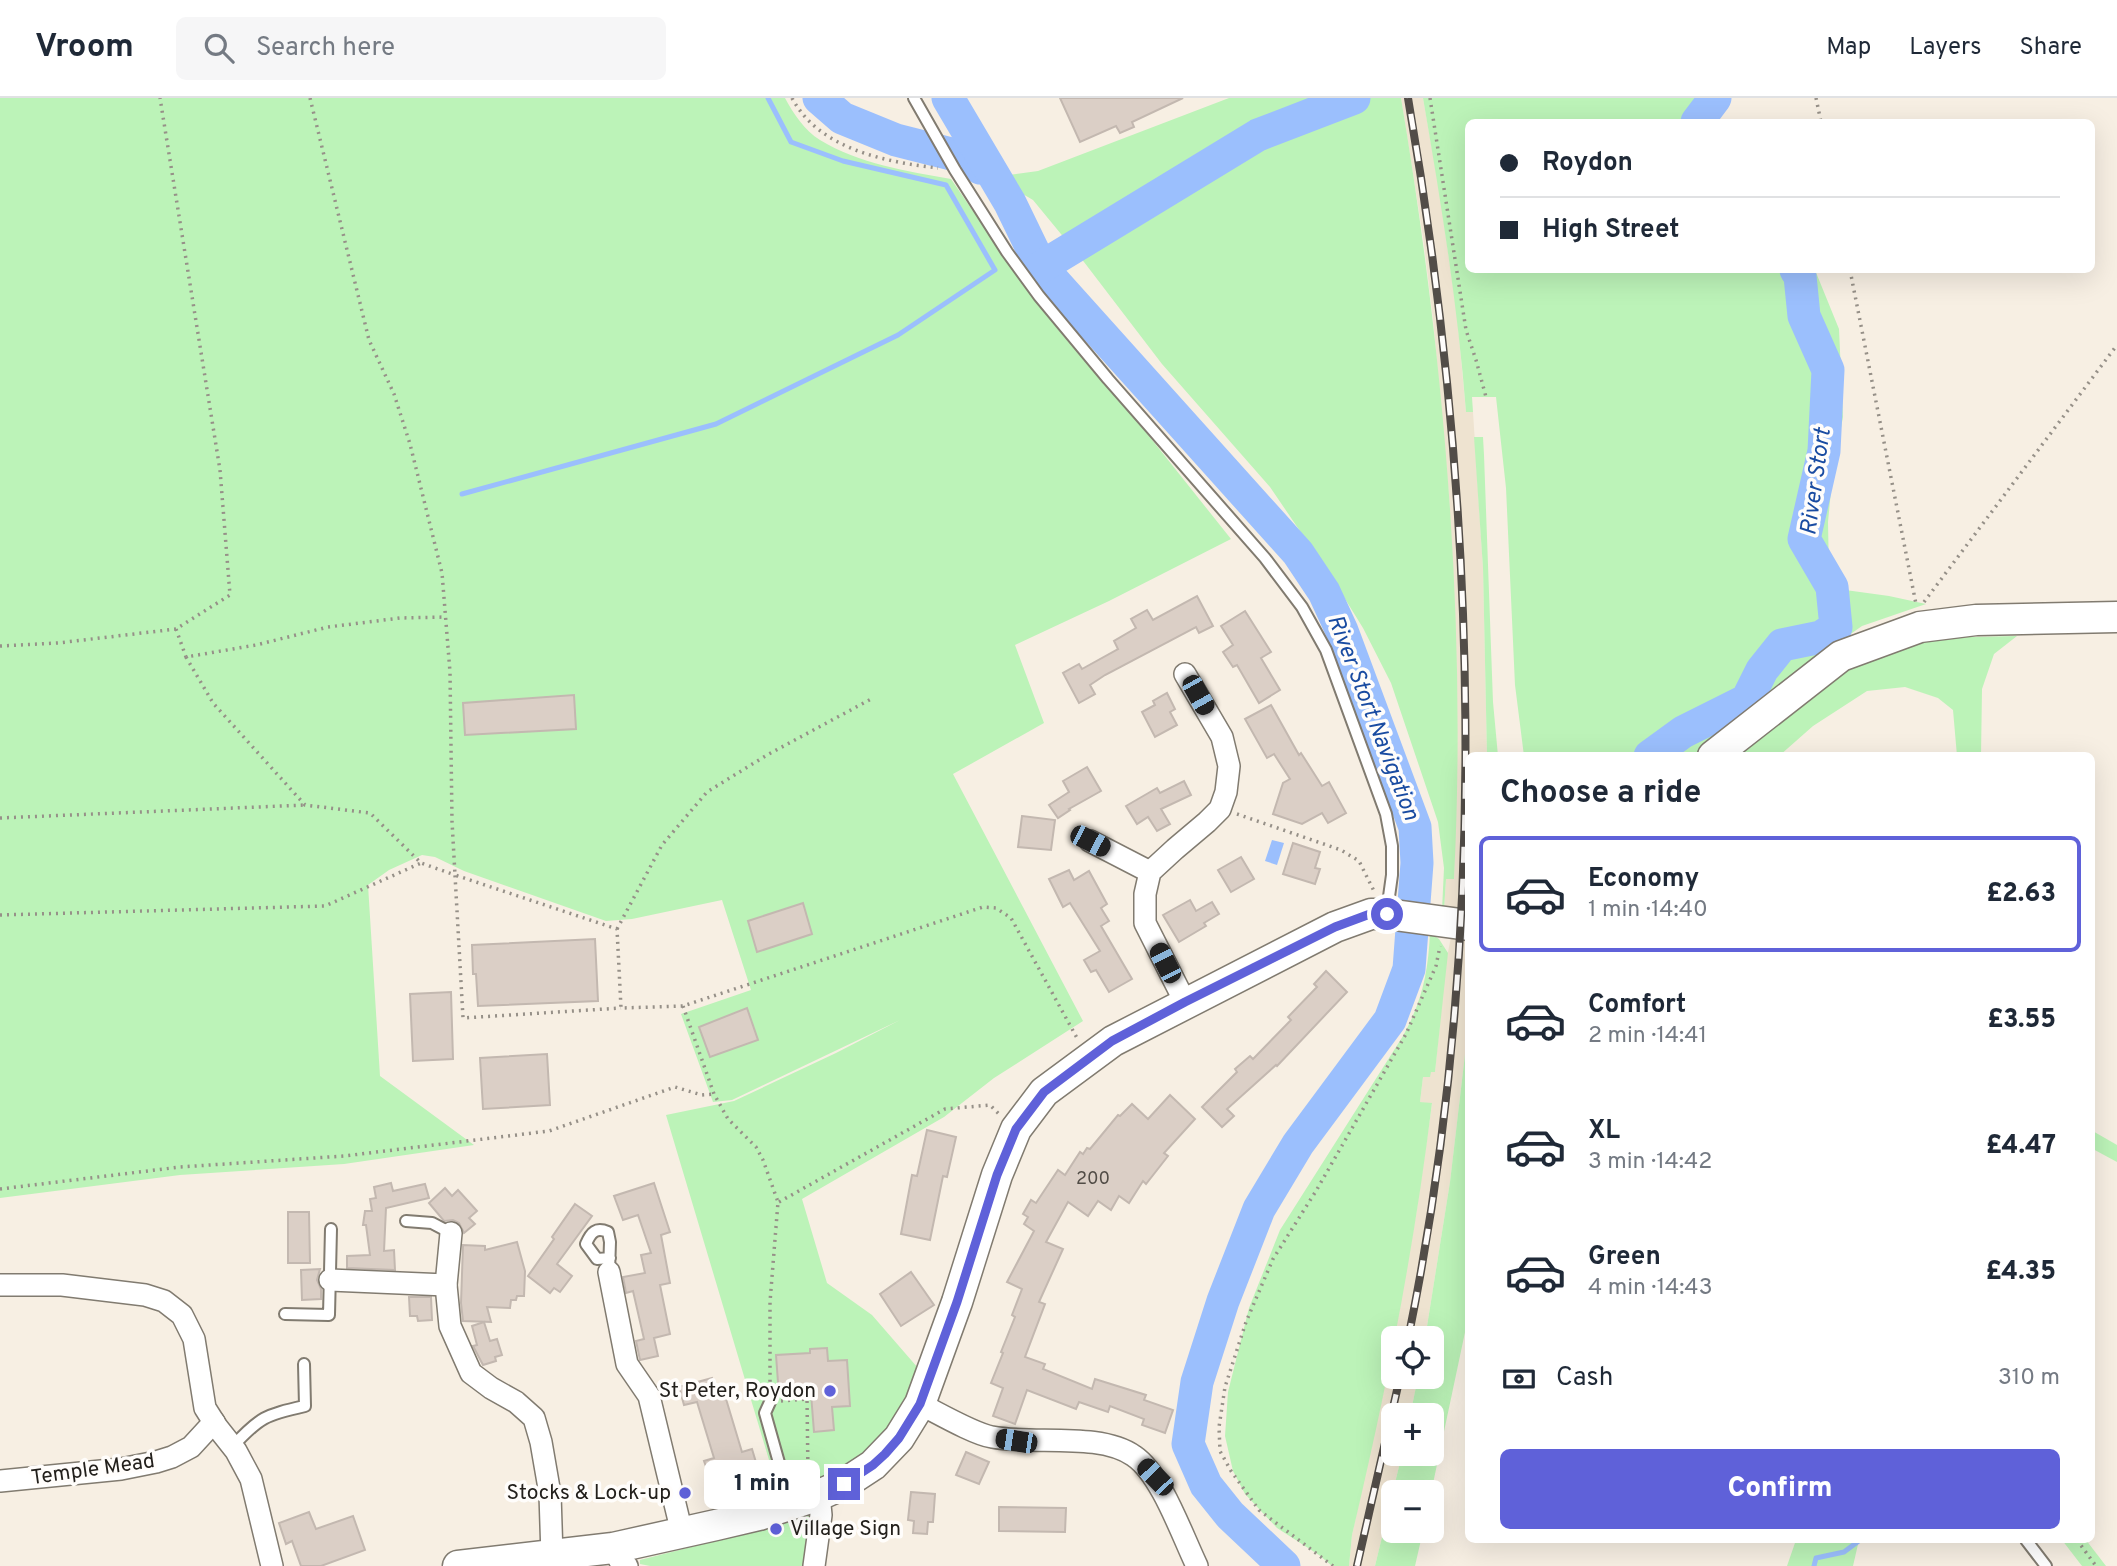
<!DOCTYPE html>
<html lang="en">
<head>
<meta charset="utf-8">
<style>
	:root { --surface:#fff; --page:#f6f6f7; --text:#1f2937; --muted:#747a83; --line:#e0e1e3; --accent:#5f61d9 }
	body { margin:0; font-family:Overpass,sans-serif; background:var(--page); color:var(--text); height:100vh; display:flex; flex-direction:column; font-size:26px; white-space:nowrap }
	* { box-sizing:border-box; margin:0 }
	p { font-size:23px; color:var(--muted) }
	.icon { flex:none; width:38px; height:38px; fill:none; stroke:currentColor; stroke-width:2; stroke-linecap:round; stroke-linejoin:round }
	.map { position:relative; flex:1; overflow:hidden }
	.panel { position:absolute; left:1465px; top:654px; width:630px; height:791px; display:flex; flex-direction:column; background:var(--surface); border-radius:10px; box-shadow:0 7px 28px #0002 }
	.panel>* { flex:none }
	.banner { position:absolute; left:1465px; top:21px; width:630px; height:154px; border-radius:10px; box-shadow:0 7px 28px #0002; display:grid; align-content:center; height:154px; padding:0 35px; background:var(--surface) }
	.buttons { position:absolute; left:1381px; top:1228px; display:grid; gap:14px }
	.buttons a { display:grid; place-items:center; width:63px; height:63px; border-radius:10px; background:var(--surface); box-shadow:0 7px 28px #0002; font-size:35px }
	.end { position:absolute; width:32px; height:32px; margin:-16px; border:9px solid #5f61d9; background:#fff; box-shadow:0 0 0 4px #fff }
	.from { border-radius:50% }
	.bubble { position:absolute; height:49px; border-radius:10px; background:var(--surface); box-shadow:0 7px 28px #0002; font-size:23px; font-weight:800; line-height:49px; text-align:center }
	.car { position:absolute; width:21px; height:42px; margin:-21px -10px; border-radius:9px; box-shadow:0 0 5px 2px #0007; background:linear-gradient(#222 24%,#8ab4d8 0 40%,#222 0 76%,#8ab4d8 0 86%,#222 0) }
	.banner b { display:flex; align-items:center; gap:24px; height:66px; font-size:26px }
	.banner b+b { border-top:2px solid var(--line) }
	.banner i { width:18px; height:18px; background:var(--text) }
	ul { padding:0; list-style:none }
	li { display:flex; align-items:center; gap:21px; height:116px; margin:0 14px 10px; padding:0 21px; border:4px solid transparent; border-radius:10px }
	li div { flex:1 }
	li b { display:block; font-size:26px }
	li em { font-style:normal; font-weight:800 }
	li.on { border-color:var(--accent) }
	li>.icon { width:63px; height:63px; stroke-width:1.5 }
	h2 { padding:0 35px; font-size:32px; line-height:84px }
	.pay { display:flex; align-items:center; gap:18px; height:77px; padding:0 35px; font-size:26px }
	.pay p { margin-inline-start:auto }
	.cta { display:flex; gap:14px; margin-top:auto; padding:14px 35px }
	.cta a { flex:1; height:80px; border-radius:10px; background:var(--accent); color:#fff; font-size:28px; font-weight:800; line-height:80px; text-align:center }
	header { display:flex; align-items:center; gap:42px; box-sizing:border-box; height:98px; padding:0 35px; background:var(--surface); border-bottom:2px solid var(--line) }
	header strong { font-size:33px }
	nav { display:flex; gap:38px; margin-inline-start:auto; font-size:24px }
	.search { width:490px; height:63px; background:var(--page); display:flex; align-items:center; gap:18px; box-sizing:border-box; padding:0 24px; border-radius:10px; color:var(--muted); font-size:26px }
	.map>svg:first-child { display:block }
	.built { fill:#eee3d0 }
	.green { fill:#bcf3b8 }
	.water { fill:#9bbffd }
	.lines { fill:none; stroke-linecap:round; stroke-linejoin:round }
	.stream { stroke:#9bbffd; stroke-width:5 }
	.river { stroke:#9bbffd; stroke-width:33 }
	.building { fill:#dbcfc6; stroke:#c3b8b0; stroke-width:2 }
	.service-casing { stroke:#817b70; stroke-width:14 }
	.minor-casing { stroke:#817b70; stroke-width:24 }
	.secondary-casing { stroke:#817b70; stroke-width:33 }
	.path { stroke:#969088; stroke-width:3.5; stroke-dasharray:2 5; stroke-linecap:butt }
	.service { stroke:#fff; stroke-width:10 }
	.minor { stroke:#fff; stroke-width:21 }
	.secondary { stroke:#fff; stroke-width:30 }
	.rail-casing { stroke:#524d48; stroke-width:8 }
	.rail { stroke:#fffdfb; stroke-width:5; stroke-dasharray:16; stroke-linecap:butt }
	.route { stroke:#5f61d9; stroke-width:9 }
	.poi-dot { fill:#5f61d9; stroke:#fffdfb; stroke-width:2.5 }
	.labels { text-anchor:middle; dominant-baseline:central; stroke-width:7; stroke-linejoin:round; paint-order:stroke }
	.number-label { font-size:18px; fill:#514c46 }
	.poi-label { font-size:21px; fill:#23201c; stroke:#fffdfb; text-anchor:end }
	.street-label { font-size:21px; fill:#23201c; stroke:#fffdfb }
	.water-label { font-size:23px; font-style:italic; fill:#194ba1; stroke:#fffdfb }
</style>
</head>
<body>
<header>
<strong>Vroom</strong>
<div class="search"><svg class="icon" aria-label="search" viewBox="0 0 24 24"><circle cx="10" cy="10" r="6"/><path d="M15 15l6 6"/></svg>Search here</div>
<nav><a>Map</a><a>Layers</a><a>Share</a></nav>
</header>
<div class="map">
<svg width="2117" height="1468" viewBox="0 0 2117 1468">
	<rect width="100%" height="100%" fill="#f7efe3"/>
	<g class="built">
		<polygon points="1401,0 1423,0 1439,90 1457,217 1466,314 1473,314 1483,470 1487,658 1468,658 1468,813 1444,812 1446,781 1454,781 1457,653 1454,498 1449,399 1433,221 1423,139"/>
		<polygon points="1451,839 1468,841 1468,931 1450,1084 1425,1241 1394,1241 1416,1117 1432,1006 1420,1004 1423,979 1431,973 1435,974 1446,864"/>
		<polygon points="1393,1248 1393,1279 1418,1279 1410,1318 1393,1318 1393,1356 1402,1356 1375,1468 1349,1468 1352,1437"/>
	</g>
	<g class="green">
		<path d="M0 0H785C793 15 805 33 820 42 859 66 907 73 951 81L1032 199 1066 241 1137 323 1231 441 1109 503 1015 547 1044 625 953 676 1083 923 994 980 944 1019 802 1101 827 1185 872 1217 918 1270 908 1304 870 1354 844 1372 824 1380 778 1392 666 1017 734 1003 836 955 900 922 732 1002 713 1004 681 916 751 892 722 802 632 821 606 823 464 773 435 759 422 757 389 772 368 787 380 978 474 1047 344 1066 180 1077 0 1100Z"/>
		<path d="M1229 0H1401C1444 257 1467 521 1454 781H1446L1444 812H1442L1444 770 1438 724 1391 585 1363 530 1334 483 1270 389 1162 266 1084 164 1033 102 994 79 1038 73Z"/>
		<path d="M1423 0H1720L1714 13 1717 24H1468V172H1815L1839 231 1843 319 1833 372 1828 424 1829 476 1838 491 1889 498 1926 506 1862 528 1815 561 1703 658H1524L1515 587 1506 390 1496 299H1472L1473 314H1466C1458 209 1441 104 1423 0Z"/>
		<polygon points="1474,339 1483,339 1484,357 1493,604 1498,658 1487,658 1483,470"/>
		<polygon points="2017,538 1994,556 1982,591 1981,658 1957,658 1953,612 1938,600 1905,589 1867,593 1813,628 1779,658 1738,658 1841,575 1886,554 1926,543 1969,539"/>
		<path d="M1430 835 1439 841 1448 855 1435 974H1431L1430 979H1423L1420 1004 1432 1005C1414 1152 1386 1294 1352 1437L1349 1468H1332L1319 1457 1277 1430 1245 1396 1233 1373 1225 1338 1228 1294 1249 1210 1280 1132 1403 938C1422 903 1428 876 1430 835Z"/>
		<polygon points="1468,931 1468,1220 1431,1395 1393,1395 1393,1433 1423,1433 1415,1468 1375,1468 1402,1356 1432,1356 1432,1318 1410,1318 1418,1279 1432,1279 1432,1241 1425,1241 1450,1084"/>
		<polygon points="2091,1032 2117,1047 2117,1064 2091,1050"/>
		<polygon points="811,1415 807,1468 650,1468 640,1466 640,1462 786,1425"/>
		<polygon points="1796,1442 1859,1442 1853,1468 1787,1468"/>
		<polygon points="2062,1442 2086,1442 2106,1468 2082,1468"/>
	</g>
	<polygon class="water" points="1272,742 1284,745 1277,767 1265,763"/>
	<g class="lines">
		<g class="stream">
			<polyline points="462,396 716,326 898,237 995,172 946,87 843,63 791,44 768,0"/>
			<polyline points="1814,1468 1816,1460 1844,1454 1860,1442"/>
		</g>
		<g class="river">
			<polyline points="819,0 842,20 896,42 967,60 980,70"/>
			<polyline points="948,0 1010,105 1041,169 1298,455 1324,494 1342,533 1415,729 1417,765 1409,871 1390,922 1298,1046 1259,1111 1223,1203 1197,1284 1188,1346 1206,1387 1230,1417 1284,1468"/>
			<polyline points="1697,24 1715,0"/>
			<polyline points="1041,169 1258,37 1354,0"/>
			<polyline points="1650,658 1683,634 1747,602 1762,572 1782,547 1821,539 1836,529 1832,489 1804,441 1824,353 1828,272 1804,218 1800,178 1796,172"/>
		</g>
	</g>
	<g class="building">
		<polygon points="1060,0 1183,0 1132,24 1134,29 1120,35 1116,28 1080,44"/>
		<polygon points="1197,498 1213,528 1199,535 1196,529 1105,577 1090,587 1095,596 1079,605 1063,575 1079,566 1082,571 1118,551 1114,543 1136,530 1131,521 1147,512 1153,522"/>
		<polygon points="1245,513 1271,554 1261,560 1280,592 1259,605 1237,567 1233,569 1223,554 1233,547 1221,528"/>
		<polygon points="1167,595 1175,611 1170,614 1177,627 1155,639 1142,614 1155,607 1153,603"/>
		<polygon points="574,597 576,631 465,637 463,605"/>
		<polygon points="1271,607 1299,657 1301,655 1322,688 1329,684 1346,715 1328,725 1322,715 1302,726 1273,716 1283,685 1290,681 1274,656 1267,660 1245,621"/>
		<polygon points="1087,669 1101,693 1069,711 1070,712 1058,720 1049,707 1069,694 1063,683"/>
		<polygon points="1184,683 1191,697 1161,711 1170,726 1157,733 1148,719 1137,726 1126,708 1157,690 1160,695"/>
		<polygon points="1022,718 1055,722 1051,752 1018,749"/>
		<polygon points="1293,745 1320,754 1315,770 1320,771 1315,786 1283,776"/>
		<polygon points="1241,759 1254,781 1231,794 1218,772"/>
		<polygon points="1069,772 1074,782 1089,773 1107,806 1101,810 1109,823 1101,828 1132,881 1109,894 1096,872 1091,874 1084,862 1100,853 1070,805 1063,809 1049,781"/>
		<polygon points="1190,802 1196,813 1212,804 1219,816 1204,825 1206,828 1179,844 1163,817"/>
		<polygon points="803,805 812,836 757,854 748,823"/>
		<polygon points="595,841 598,903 478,908 476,876 473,876 472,847"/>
		<polygon points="1326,873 1347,894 1277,968 1276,967 1227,1011 1234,1018 1222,1029 1202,1009 1237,974 1235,971 1250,958 1253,961 1291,922 1288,919 1317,889 1314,886"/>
		<polygon points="451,894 453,961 413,963 410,896"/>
		<polygon points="747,910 758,942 710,959 699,929"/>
		<polygon points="547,956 550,1007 483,1011 480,960"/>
		<polygon points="1170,997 1195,1021 1164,1055 1168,1058 1146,1086 1143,1083 1129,1105 1119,1098 1111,1112 1098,1103 1088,1118 1068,1104 1046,1144 1063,1151 1039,1204 1045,1206 1025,1259 1045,1266 1043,1271 1092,1291 1095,1281 1146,1297 1144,1302 1173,1312 1165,1335 1142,1327 1144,1321 1110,1308 1108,1314 1079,1304 1076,1311 1027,1292 1015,1326 993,1318 1003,1290 991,1285 1003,1255 1001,1254 1015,1219 1012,1217 1022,1191 1007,1184 1034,1133 1024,1126 1028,1119 1023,1116 1031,1102 1036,1105 1058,1072 1065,1077 1080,1054 1083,1056 1087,1050 1090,1051 1118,1017 1120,1018 1132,1006 1148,1021"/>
		<polygon points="927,1032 956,1039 947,1079 943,1078 930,1142 901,1136 912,1077 917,1078"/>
		<polygon points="391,1085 393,1093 425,1086 429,1100 386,1110 384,1153 394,1152 395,1172 347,1170 347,1158 370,1157 366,1127 363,1127 365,1113 372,1113 370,1101 376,1100 374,1089"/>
		<polygon points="654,1085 670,1134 661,1137 670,1185 660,1187 670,1236 654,1240 658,1258 640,1262 636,1243 644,1241 633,1193 626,1195 623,1179 645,1175 641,1157 651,1155 638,1117 623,1122 614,1098"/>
		<polygon points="445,1090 452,1098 458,1092 477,1113 469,1120 475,1126 464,1135 459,1125 453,1122 444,1123 429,1105"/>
		<polygon points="575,1106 592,1118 557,1166 572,1178 560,1194 554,1190 550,1195 528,1178 554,1141 552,1139"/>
		<polygon points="288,1114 309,1114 310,1165 288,1165"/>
		<polygon points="517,1144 525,1173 524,1198 517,1198 516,1202 511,1202 510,1210 487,1209 491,1224 463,1223 461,1205 463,1147 485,1148 485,1152"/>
		<polygon points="320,1171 317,1182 321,1191 321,1201 302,1202 301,1172"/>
		<polygon points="911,1174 934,1207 901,1228 880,1196"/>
		<polygon points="409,1199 431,1199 432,1222 418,1223 417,1218 410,1218"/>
		<polygon points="484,1224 490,1243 497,1241 502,1257 495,1259 496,1263 483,1267 473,1248 477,1247 472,1228"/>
		<polygon points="827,1250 828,1263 847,1262 850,1308 832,1309 834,1332 814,1334 811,1296 779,1298 776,1257 810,1255 810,1251"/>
		<polygon points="712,1280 716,1293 723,1291 742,1354 752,1351 758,1371 763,1370 769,1388 736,1399 727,1372 709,1377 704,1363 714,1360 697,1304 684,1307 679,1289"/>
		<polygon points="966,1354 989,1364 979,1386 956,1377"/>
		<polygon points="911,1394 935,1396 933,1424 928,1424 927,1436 913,1435 914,1423 908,1422"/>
		<polygon points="999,1409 1066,1410 1065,1434 999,1433"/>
		<polygon points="309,1414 316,1431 353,1418 365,1452 321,1468 301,1468 292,1443 286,1446 279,1425"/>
	</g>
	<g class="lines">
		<g class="service-casing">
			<g id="service">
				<polyline points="914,0 955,72 1007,154 1039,198 1108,281 1265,460 1302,509 1326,552 1386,716 1392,748 1392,777 1387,813"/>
				<polyline points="406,1123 432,1125 451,1135"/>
				<path d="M609 1174 610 1144 608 1134C596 1129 591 1134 586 1146L597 1161 610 1160"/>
				<polyline points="285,1216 329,1217 331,1131"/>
				<polyline points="770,1304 765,1315 785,1386 792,1405"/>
				<path d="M233 1348C260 1319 265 1317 305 1308L304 1266"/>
				<polyline points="2026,1442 2046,1468"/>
			</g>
		</g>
		<g class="minor-casing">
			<g id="minor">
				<polyline points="1090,743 1150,774"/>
				<polyline points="1185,904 1145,825 1145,796 1150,774 1175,751 1207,724 1220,711 1226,694 1229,668 1222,639 1185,576"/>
				<polyline points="451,1135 446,1187 450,1228 471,1275 491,1290 516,1304 534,1320 541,1344 550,1396 552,1458"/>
				<polyline points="609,1174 627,1266 649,1298 682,1435"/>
				<polyline points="330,1182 446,1187"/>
				<polyline points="0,1187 62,1187 145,1197 164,1203 182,1217 194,1241 205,1310 217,1329 236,1353 251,1381 272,1468"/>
				<path d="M920 1306C938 1315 974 1336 992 1339 1034 1347 1100 1334 1134 1358 1161 1376 1182 1437 1197 1468"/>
				<polyline points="0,1383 121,1371 156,1364 172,1359 191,1349 214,1324"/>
				<polyline points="613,1450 620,1463 627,1468"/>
				<polyline points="814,1468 821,1417 819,1397"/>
			</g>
		</g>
		<g class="secondary-casing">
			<g id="secondary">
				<polyline points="1713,658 1841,558 1920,529 1976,522 2117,519"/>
				<polyline points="458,1468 613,1450 716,1427 759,1417 819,1397 844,1386 873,1367 899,1340 920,1306 957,1204 997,1077 1016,1031 1044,994 1113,943 1335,829 1371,816 1387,816 1468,827"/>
			</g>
		</g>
		<g class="path">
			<polyline points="310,0 369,242 394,296 410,346 442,475 450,574 452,723 455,777 617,831 621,910 683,908 983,809 996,810 1011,820 1077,940"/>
			<path d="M792 0C819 51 885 64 938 70"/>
			<polyline points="1430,0 1466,232 1476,262 1486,299"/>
			<polyline points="1816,0 1821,24"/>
			<polyline points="1850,172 1916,506"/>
			<polyline points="1924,504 2117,247"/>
			<polyline points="176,531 186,559 256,547 328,529 400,520 446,519"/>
			<polyline points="0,548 58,545 176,531 230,497 220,372 160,0"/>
			<polyline points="186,559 213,605 305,707 370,715 421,765 455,777 463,920 621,910"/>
			<polyline points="1237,716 1341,752 1359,763 1374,793"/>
			<polyline points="0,720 305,707"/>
			<polyline points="0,817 325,808 421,765"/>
			<polyline points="617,831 662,747 707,694 767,657 873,600"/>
			<polyline points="683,908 714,996 728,1021 756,1049 763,1062 778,1104 770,1204 770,1290"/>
			<polyline points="0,1091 180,1069 344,1058 549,1033 675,989 702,997 714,996"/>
			<polyline points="779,1104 945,1011 990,1007 999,1016"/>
			<polyline points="781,1303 807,1301 808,1375"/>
			<polyline points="2077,1442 2096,1468"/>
			<polyline points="1333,1468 1259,1412 1231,1373 1220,1353 1219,1329 1225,1289 1246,1224 1273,1161 1316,1093 1406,936 1436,868 1440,848"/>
		</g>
		<use href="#service" class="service"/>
		<use href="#minor" class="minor"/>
		<use href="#secondary" class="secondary"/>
		<g class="rail-casing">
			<g id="rail">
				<path d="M1408 1241C1491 838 1478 404 1408 0"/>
				<polyline points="1357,1468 1400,1279"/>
			</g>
		</g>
		<use href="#rail" class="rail"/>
	</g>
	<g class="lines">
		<polyline class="route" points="844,1386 873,1367 885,1356 899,1340 920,1306 957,1204 997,1077 1016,1031 1044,994 1112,943 1185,904 1335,829 1370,816 1387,816"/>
	</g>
	<g class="poi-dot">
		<circle cx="830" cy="1293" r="7"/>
		<circle cx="685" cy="1395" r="7"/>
		<circle cx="776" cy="1431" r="7"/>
	</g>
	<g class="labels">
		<g class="number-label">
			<text x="1093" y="1081">200</text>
		</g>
		<g class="poi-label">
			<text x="816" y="1293">St Peter, Roydon</text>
			<text x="671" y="1395">Stocks &amp; Lock-up</text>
			<text x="790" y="1431" text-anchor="start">Village Sign</text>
		</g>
		<g class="street-label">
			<text transform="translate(93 1372) rotate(-8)">Temple Mead</text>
		</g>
		<g class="water-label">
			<text transform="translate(1817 384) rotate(-82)">River Stort</text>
			<text transform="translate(1372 620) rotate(69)">River Stort Navigation</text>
		</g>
	</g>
</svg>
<div class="buttons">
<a><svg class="icon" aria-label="locate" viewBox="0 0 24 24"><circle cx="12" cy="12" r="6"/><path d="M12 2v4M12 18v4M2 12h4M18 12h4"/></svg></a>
<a>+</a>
<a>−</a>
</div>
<i class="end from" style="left:1387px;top:816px"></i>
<i class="end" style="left:844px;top:1386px"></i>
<div class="bubble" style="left:704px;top:1362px;width:116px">1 min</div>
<i class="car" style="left:1198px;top:597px;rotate:151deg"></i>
<i class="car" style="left:1090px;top:743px;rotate:117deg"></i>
<i class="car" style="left:1165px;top:865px;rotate:333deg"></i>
<i class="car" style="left:1016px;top:1343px;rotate:279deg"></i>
<i class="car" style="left:1155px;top:1379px;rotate:316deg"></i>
<div class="banner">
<b><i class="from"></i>Roydon</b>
<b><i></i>High Street</b>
</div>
<section class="panel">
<h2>Choose a ride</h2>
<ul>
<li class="on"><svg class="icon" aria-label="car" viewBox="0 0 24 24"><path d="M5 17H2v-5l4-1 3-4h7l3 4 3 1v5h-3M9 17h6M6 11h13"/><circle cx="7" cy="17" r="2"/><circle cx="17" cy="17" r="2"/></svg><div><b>Economy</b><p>1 min · 14:40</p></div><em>£2.63</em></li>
<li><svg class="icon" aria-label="car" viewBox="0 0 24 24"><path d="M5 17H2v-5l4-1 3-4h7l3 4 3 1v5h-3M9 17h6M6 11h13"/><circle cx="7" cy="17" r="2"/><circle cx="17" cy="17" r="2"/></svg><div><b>Comfort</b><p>2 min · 14:41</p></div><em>£3.55</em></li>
<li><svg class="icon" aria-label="car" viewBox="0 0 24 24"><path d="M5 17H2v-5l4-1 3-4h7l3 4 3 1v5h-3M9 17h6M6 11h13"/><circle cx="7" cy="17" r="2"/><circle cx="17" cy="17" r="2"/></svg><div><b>XL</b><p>3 min · 14:42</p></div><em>£4.47</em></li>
<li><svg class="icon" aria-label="car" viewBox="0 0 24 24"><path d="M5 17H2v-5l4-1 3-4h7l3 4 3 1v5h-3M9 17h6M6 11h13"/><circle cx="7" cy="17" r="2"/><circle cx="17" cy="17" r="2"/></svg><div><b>Green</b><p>4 min · 14:43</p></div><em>£4.35</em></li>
</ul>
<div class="pay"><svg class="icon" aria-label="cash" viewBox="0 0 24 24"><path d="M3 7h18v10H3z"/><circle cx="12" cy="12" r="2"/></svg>Cash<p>310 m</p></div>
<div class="cta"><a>Confirm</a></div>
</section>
</div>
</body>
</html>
